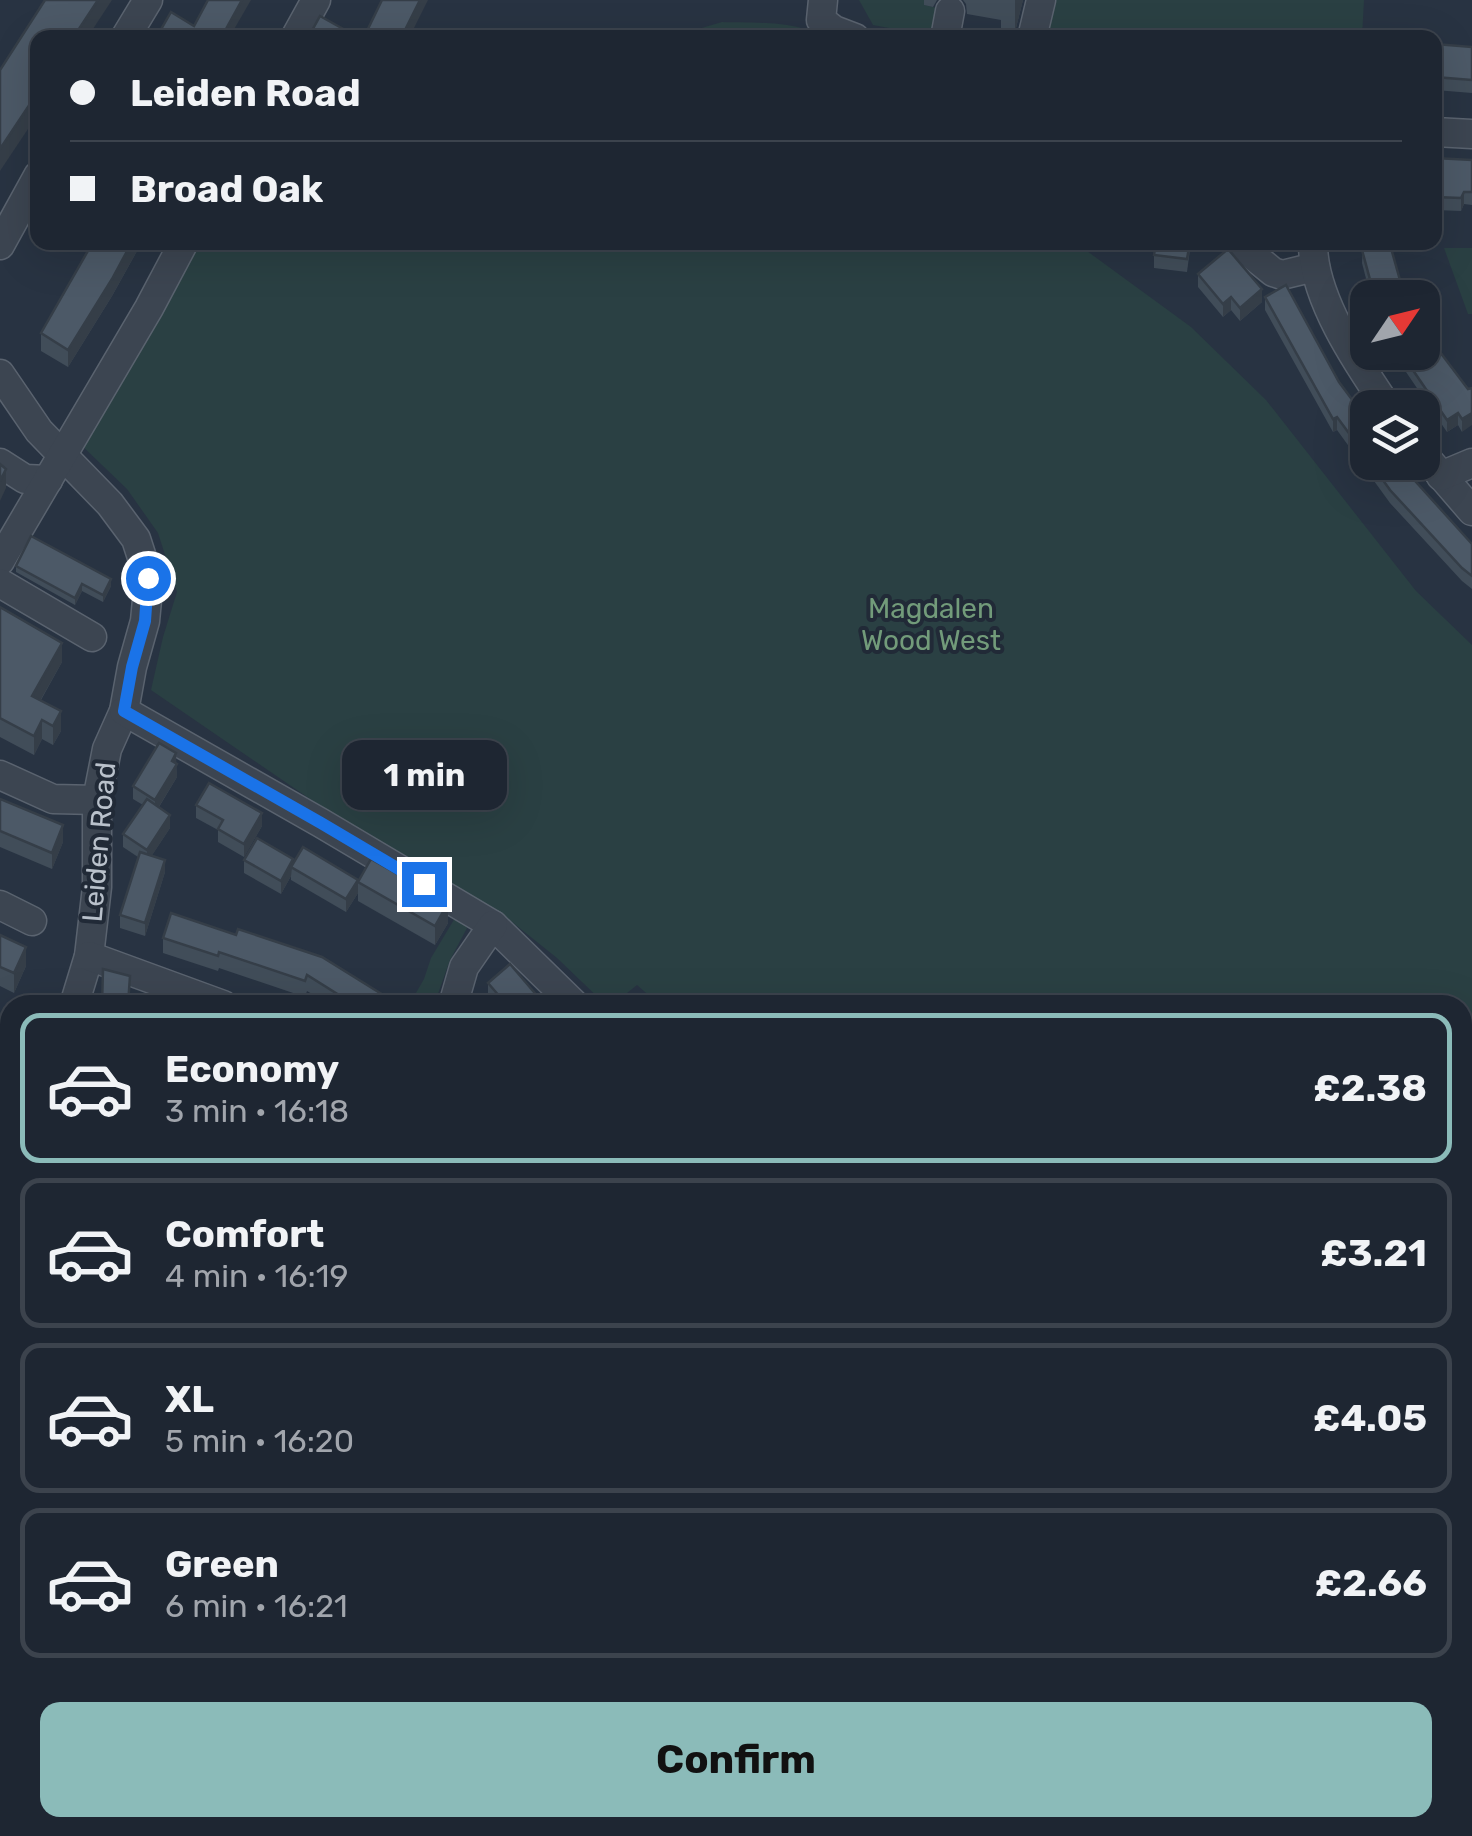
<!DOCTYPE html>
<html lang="en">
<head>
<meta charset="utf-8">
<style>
	:root { --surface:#1e2632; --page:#262e3a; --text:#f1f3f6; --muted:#a1a5ac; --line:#3c434d; --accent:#8bbbb9 }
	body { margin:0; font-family:Rubik,sans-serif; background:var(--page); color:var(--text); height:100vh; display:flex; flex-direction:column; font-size:38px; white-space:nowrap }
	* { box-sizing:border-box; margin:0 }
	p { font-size:32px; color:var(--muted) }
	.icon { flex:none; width:55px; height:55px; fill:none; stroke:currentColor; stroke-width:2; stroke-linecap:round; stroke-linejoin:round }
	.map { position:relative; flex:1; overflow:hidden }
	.drawer { position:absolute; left:0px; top:995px; width:1472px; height:842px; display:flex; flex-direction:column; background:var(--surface); border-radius:30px 30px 0 0; box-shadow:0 10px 40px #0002,0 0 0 2px var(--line) }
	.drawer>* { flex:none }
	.top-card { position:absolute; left:30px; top:30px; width:1412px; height:220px; border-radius:20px; box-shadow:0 10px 40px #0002,0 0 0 2px var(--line); display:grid; align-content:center; height:220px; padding:0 40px; background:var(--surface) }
	.needle { width:65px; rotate:55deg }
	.buttons { position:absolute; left:1350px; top:280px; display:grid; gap:20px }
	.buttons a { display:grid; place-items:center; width:90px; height:90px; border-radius:20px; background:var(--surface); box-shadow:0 10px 40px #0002,0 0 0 2px var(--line); font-size:50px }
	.end { position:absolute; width:45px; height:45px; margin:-22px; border:12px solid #1a73e8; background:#fff; box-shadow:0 0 0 5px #fff }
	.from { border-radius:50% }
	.bubble { position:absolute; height:70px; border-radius:20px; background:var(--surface); box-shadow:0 10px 40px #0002,0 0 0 2px var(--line); font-size:32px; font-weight:700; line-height:70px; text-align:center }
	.top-card b { display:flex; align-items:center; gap:35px; height:95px; font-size:38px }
	.top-card b+b { border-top:2px solid var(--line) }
	.top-card i { width:25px; height:25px; background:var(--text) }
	ul { padding:18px 0 0; list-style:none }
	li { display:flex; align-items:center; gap:30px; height:150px; margin:0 20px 15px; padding:0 20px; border:5px solid var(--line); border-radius:20px }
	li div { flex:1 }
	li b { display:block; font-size:38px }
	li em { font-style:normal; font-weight:700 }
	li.on { border-color:var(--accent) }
	li>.icon { width:90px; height:90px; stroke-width:1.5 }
	.cta { display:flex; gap:20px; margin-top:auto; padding:20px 40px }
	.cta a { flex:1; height:115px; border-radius:20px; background:var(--accent); color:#111; font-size:40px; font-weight:700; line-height:115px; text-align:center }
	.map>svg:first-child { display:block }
	.green { fill:#2a4043 }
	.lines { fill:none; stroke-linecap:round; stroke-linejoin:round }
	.stream { stroke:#3f526a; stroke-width:6 }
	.minor-casing { stroke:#5a636f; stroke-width:31 }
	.highway-casing { stroke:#47505c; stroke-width:44 }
	.minor { stroke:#3c4551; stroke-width:28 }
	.highway { stroke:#776b5a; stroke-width:40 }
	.wall { fill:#414d59 }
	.shaded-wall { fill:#353e48 }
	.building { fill:#4c5967; stroke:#353e48; stroke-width:2.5 }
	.route { stroke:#1a73e8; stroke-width:12 }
	.labels { text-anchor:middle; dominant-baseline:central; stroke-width:8; stroke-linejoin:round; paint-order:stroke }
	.park-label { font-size:28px; fill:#729b7a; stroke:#212a37 }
	.street-label { font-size:28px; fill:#b9c1cb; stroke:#212a37 }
</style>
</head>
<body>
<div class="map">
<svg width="1472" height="1836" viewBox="0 0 1472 1836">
	<rect width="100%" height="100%" fill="#283342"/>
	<g class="green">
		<polygon points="859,0 925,0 924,5 947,10 937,37 873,25"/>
		<polygon points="1052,0 1364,0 1362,37 1044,38"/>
		<path d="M722 22C747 23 801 20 819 37L668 38Z"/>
		<polygon points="194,243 1076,243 1191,327 1266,400 1416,591 1472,645 1472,1017 1463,1024 1462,1005 660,1005 637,985 612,1005 606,1005 557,958 501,913 332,814 151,690 163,637 177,592 158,533 127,489 77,441"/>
		<polygon points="1444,248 1472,248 1472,314 1468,314"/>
		<polygon points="455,918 466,925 467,928 450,960 434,1005 409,1005 424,979 431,958"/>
		<polygon points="1472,1152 1472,1836 427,1836 443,1828 1462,1828 1462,1158"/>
	</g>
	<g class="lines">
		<polyline class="stream" points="1013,1836 1018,1828"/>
		<g class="minor-casing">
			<g id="minor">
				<polyline points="823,0 821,20 834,30 855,38"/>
				<polyline points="125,38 148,0"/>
				<polyline points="295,38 316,0"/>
				<polyline points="945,38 950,11"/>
				<polyline points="1032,38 1041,0"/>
				<polyline points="1435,132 1472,134"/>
				<polyline points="1236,242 1273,272 1282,275 1315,267"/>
				<path d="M1313 242C1312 297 1358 364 1388 408"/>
				<polyline points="0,245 38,176"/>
				<polyline points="0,374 39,431 110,504 136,539 149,579 145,621 132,667 124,711 107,749 97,800 97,887 89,956 74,1005"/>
				<polyline points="1422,453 1472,511"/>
				<polyline points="0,463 25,479 48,480"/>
				<polyline points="1441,476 1472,463"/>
				<polyline points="0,561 149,308 184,242"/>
				<polyline points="0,583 92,637"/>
				<polyline points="124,711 321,823 493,925 575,1005"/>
				<polyline points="0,775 53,799 97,800"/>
				<polyline points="0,905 32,921"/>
				<polyline points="89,956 223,1005"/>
				<polyline points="453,1005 464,967 493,925"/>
				<polyline points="0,1032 10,1031"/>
				<polyline points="0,1194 10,1193"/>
				<polyline points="0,1241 10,1239"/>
				<polyline points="0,1469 10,1475"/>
				<polyline points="0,1697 10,1697"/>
			</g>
		</g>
		<g class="highway-casing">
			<g id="highway">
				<polyline points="1462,1070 1472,1063"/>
				<polyline points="1462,1119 1472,1112"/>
				<polyline points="278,1836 292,1828"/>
				<polyline points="351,1836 366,1828"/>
			</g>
		</g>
		<use href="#minor" class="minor"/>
		<use href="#highway" class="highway"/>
	</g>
	<g class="wall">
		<polygon points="924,0 937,0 933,7 924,5"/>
		<polygon points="963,0 1023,0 1015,32 1001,29 1001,20 967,14 966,4"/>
		<polygon points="1435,44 1472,47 1472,93 1435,90"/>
		<polygon points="1435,158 1472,160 1472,205 1464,204 1461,211 1435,210"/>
		<polygon points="93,242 142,242 112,296 68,367 41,351 41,333"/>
		<polygon points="1191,242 1187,272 1154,268 1154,255"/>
		<polygon points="1363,242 1391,249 1405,298 1371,298 1362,263"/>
		<polygon points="1198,274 1262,302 1240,321 1231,310 1223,317 1198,287"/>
		<polygon points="1265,297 1339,382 1368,421 1368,462 1398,462 1472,544 1472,589 1462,581 1390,503 1337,430 1333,432 1265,310"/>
		<polygon points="1398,352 1440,352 1468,389 1462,432 1458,425 1447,432 1406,372 1406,367"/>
		<polygon points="16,566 111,586 103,602 82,591 75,605 16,572"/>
		<polygon points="0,607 62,662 41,700 61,731 53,745 42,739 34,755 0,737"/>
		<polygon points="176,764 177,777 159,807 170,828 152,855 165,872 145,936 120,928 120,915 138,857 123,847 123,834 143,805 133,799 133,786"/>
		<polygon points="0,799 63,842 52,869 0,847"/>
		<polygon points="196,805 262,826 244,857 218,842 218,830 196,818"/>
		<polygon points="244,860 293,864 358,893 346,912 291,880 291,876 281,894 244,873"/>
		<polygon points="358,882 448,923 435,945 358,901"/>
		<polygon points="171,913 396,1005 330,1005 307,991 305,997 219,968 218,971 163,953 163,938"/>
		<polygon points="0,935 26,966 14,993 0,986"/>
		<polygon points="488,983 545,1005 494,1005 488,998"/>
		<polygon points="10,1039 10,1109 0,1110 0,1040"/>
		<polygon points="0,1496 10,1502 10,1555 0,1549"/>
		<polygon points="0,1602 10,1607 10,1660 0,1655"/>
	</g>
	<g class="shaded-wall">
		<polygon points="98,0 112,0 87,38 73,38"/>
		<polygon points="242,0 251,0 229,38 221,38"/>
		<polygon points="420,0 428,0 409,38 401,38"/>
		<polygon points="1015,0 1023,0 1015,32"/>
		<polygon points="38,92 38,114 0,171 0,149"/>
		<polygon points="1464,192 1464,204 1461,211 1461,198"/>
		<polygon points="132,242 142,242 112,296 68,367 68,350"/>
		<polygon points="1262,289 1262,302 1240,321 1240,308"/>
		<polygon points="1231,297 1231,310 1223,317 1223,304"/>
		<polygon points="1458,413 1458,425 1447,432 1447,420"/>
		<polygon points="1472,413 1472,425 1462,432 1462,419"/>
		<polygon points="1337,417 1337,430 1333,432 1333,419"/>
		<polygon points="6,469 6,488 0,501 0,481"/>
		<polygon points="111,579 111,586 103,602 103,595"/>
		<polygon points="82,584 82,591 75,605 75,598"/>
		<polygon points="62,643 62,662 32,715 32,696"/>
		<polygon points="61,711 61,731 53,745 53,726"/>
		<polygon points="42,720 42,739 34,755 34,736"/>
		<polygon points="176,753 177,777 155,813 155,800"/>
		<polygon points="262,813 262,826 244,857 244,844"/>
		<polygon points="170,815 170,828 147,863 147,850"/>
		<polygon points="63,825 63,842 52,869 52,853"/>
		<polygon points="293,859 291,876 281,894 281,881"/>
		<polygon points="165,860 165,872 145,936 145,923"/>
		<polygon points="358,880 358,893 346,912 346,899"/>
		<polygon points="448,903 448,923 435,945 435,926"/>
		<polygon points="26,947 26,966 14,993 14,973"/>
		<polygon points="10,1349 10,1367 0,1385 0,1367"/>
		<polygon points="10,1821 10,1828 31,1828 16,1836 0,1836 0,1827"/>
	</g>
	<g class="building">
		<polygon points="45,0 98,0 73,38 38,38 38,92 0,149 0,70"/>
		<polygon points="208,0 242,0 221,38 166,38 159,33 171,12 194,26"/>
		<polygon points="382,0 420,0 401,38 370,38 365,35"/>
		<polygon points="320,16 345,30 341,38 308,38"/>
		<polygon points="1435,44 1472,47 1472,80 1435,77"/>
		<polygon points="1435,158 1472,160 1472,192 1464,192 1461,198 1435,197"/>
		<polygon points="93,242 132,242 112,279 68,350 41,333"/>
		<polygon points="1156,242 1190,242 1187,259 1154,255"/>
		<polygon points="1363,242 1391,242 1391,248 1405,298 1375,298 1362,250"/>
		<polygon points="1228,249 1262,289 1240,308 1231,297 1223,304 1198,274"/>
		<polygon points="1286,285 1339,382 1368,421 1368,459 1337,417 1333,419 1265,297"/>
		<polygon points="1422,325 1440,352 1468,389 1472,388 1472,413 1462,419 1458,413 1447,420 1406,360 1409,358 1405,352 1422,352"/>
		<polygon points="1370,462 1398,462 1472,544 1472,576 1462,568 1390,490"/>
		<polygon points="0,464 6,469 0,481"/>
		<polygon points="31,536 111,579 103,595 82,584 75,598 16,566"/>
		<polygon points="0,607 62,643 32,696 61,711 53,726 42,720 34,736 0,718"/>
		<polygon points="159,743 176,753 172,761 177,764 155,800 133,786"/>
		<polygon points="209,783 262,813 244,844 218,829 223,820 196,805"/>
		<polygon points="0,799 63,825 52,853 0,831"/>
		<polygon points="147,799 170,815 147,850 123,834"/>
		<polygon points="257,838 293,859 281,881 244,860"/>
		<polygon points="303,847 358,880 346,899 291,867"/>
		<polygon points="140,852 165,860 145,923 120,915"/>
		<polygon points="371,859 448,903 435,926 358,882"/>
		<polygon points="171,913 236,935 238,929 322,957 396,1003 395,1005 355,1005 307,975 305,981 219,952 218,956 163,938"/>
		<polygon points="0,935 26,947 14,973 0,967"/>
		<polygon points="510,964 545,1005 507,1005 488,983"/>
		<polygon points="103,969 130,976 128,1005 102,1005"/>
		<polygon points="10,1039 10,1096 0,1097 0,1040"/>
		<polygon points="0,1264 4,1280 0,1281"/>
		<polygon points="9,1283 10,1289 10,1349 0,1367 0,1297"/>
		<polygon points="0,1496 10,1502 10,1542 0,1536"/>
		<polygon points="0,1602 10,1607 10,1644 0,1640"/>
		<polygon points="10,1790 10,1821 0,1827 0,1796"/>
	</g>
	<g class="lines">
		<polyline class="route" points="148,578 145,621 132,667 124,711 321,823 424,884"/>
	</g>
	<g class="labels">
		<g class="park-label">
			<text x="931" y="608">Magdalen<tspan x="931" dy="32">Wood West</tspan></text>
		</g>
		<g class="street-label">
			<text transform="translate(99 842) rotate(-85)">Leiden Road</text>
		</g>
	</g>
</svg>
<div class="buttons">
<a><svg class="needle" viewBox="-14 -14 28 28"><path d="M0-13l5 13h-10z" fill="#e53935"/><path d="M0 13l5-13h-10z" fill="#a1a5ac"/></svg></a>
<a><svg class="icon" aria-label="layers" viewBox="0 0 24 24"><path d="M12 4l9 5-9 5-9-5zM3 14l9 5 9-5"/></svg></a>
</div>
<i class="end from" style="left:148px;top:578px"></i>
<i class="end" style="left:424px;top:884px"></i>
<div class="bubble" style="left:342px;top:740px;width:165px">1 min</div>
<div class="top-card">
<b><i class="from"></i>Leiden Road</b>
<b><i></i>Broad Oak</b>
</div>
<section class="drawer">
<ul>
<li class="on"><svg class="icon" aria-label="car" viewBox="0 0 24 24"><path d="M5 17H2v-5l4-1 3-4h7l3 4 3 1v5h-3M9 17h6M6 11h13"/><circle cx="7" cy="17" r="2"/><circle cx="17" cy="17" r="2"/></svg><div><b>Economy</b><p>3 min · 16:18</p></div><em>£2.38</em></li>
<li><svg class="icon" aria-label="car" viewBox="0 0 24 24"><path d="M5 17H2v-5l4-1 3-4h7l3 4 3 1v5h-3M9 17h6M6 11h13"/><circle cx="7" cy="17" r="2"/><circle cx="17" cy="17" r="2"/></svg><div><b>Comfort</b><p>4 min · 16:19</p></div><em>£3.21</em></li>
<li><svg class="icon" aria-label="car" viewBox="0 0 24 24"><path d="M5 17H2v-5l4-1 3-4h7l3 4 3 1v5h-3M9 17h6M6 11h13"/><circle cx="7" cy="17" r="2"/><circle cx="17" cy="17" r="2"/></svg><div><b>XL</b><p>5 min · 16:20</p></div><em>£4.05</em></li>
<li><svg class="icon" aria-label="car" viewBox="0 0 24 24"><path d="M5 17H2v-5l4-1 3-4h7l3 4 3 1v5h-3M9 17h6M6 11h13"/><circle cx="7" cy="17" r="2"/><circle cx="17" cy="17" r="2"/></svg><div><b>Green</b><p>6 min · 16:21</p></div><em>£2.66</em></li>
</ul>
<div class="cta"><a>Confirm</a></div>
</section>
</div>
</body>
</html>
